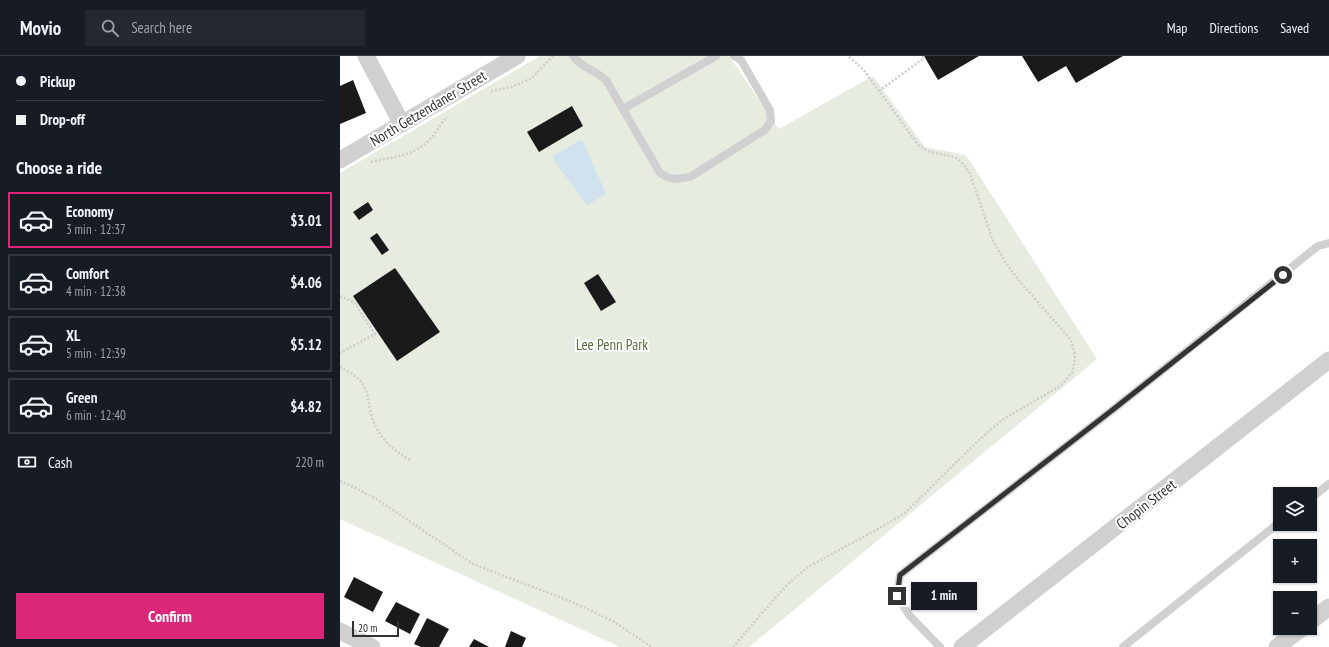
<!DOCTYPE html>
<html lang="en">
<head>
<meta charset="utf-8">
<style>
	:root { --surface:#171b24; --page:#242831; --text:#f1f3f6; --muted:#9ea1a6; --line:#363941; --accent:#db2777 }
	body { margin:0; font-family:"PT Sans Narrow",sans-serif; background:var(--page); color:var(--text); height:100vh; display:flex; flex-direction:column; font-size:15px; white-space:nowrap }
	* { box-sizing:border-box; margin:0 }
	p { font-size:13px; color:var(--muted) }
	.icon { flex:none; width:22px; height:22px; fill:none; stroke:currentColor; stroke-width:2; stroke-linecap:round; stroke-linejoin:round }
	.map { position:relative; flex:1; overflow:hidden }
	.details { display:flex; flex-direction:column; background:var(--surface); width:340px }
	.details>* { flex:none }
	.guide { display:grid; align-content:center; height:88px; padding:0 16px; background:var(--surface) }
	.controls { position:absolute; left:933px; top:431px; display:grid; gap:8px }
	.controls a { display:grid; place-items:center; width:44px; height:44px; border-radius:0px; background:var(--surface); box-shadow:0 1px 3px #0004; font-size:20px }
	.scale { position:absolute; left:12px; bottom:10px; width:47px; box-sizing:border-box; padding-left:4px; border:2px solid #333; border-top:0; font-size:11px; line-height:14px; white-space:nowrap; color:#333; -webkit-text-stroke:3px #fff; paint-order:stroke }
	.end { position:absolute; width:18px; height:18px; margin:-9px; border:5px solid #333; background:#fff; box-shadow:0 0 0 2px #fff }
	.from { border-radius:50% }
	.bubble { position:absolute; height:28px; border-radius:0px; background:var(--surface); box-shadow:0 1px 3px #0004; font-size:13px; font-weight:700; line-height:28px; text-align:center }
	.guide b { display:flex; align-items:center; gap:14px; height:38px; font-size:15px }
	.guide b+b { border-top:1px solid var(--line) }
	.guide i { width:10px; height:10px; background:var(--text) }
	ul { padding:0; list-style:none }
	li { display:flex; align-items:center; gap:12px; height:56px; margin:0 8px 6px; padding:0 8px; border:2px solid var(--line); border-radius:0px }
	li div { flex:1 }
	li b { display:block; font-size:15px }
	li em { font-style:normal; font-weight:700 }
	li.on { border-color:var(--accent) }
	li>.icon { width:36px; height:36px; stroke-width:1.5 }
	h2 { padding:0 16px; font-size:18px; line-height:48px }
	.pay { display:flex; align-items:center; gap:10px; height:44px; padding:0 16px; font-size:15px }
	.pay p { margin-inline-start:auto }
	.button { display:flex; gap:8px; margin-top:auto; padding:8px 16px }
	.button a { flex:1; height:46px; border-radius:0px; background:var(--accent); color:#fff; font-size:16px; font-weight:700; line-height:46px; text-align:center }
	header { display:flex; align-items:center; gap:24px; box-sizing:border-box; height:56px; padding:0 20px; background:var(--surface); border-bottom:1px solid var(--line) }
	header strong { font-size:19px }
	nav { display:flex; gap:22px; margin-inline-start:auto; font-size:14px }
	.search { width:280px; height:36px; background:var(--page); display:flex; align-items:center; gap:10px; box-sizing:border-box; padding:0 14px; border-radius:0px; color:var(--muted); font-size:15px }
	main { display:flex; flex:1; min-height:0 }
	.map>svg:first-child { display:block }
	.green { fill:#e6ecdf }
	.water { fill:#cfe2ee }
	.building { fill:#1a1a1a }
	.lines { fill:none; stroke-linecap:round; stroke-linejoin:round }
	.path { stroke:#cdcdcd; stroke-width:2.5; stroke-dasharray:2 2; stroke-linecap:butt }
	.service { stroke:#d0d0d0; stroke-width:8 }
	.minor { stroke:#d0d0d0; stroke-width:17 }
	.route { stroke:#333; stroke-width:5 }
	.labels { text-anchor:middle; dominant-baseline:central; stroke-width:4; stroke-linejoin:round; paint-order:stroke }
	.street-label { font-size:15px; fill:#333; stroke:#fff }
	.park-label { font-size:15px; fill:#56703f; stroke:#fff }
</style>
</head>
<body>
<header>
<strong>Movio</strong>
<div class="search"><svg class="icon" aria-label="search" viewBox="0 0 24 24"><circle cx="10" cy="10" r="6"/><path d="M15 15l6 6"/></svg>Search here</div>
<nav><a>Map</a><a>Directions</a><a>Saved</a></nav>
</header>
<main>
<section class="details">
<div class="guide">
<b><i class="from"></i>Pickup</b>
<b><i></i>Drop-off</b>
</div>
<h2>Choose a ride</h2>
<ul>
<li class="on"><svg class="icon" aria-label="car" viewBox="0 0 24 24"><path d="M5 17H2v-5l4-1 3-4h7l3 4 3 1v5h-3M9 17h6M6 11h13"/><circle cx="7" cy="17" r="2"/><circle cx="17" cy="17" r="2"/></svg><div><b>Economy</b><p>3 min · 12:37</p></div><em>$3.01</em></li>
<li><svg class="icon" aria-label="car" viewBox="0 0 24 24"><path d="M5 17H2v-5l4-1 3-4h7l3 4 3 1v5h-3M9 17h6M6 11h13"/><circle cx="7" cy="17" r="2"/><circle cx="17" cy="17" r="2"/></svg><div><b>Comfort</b><p>4 min · 12:38</p></div><em>$4.06</em></li>
<li><svg class="icon" aria-label="car" viewBox="0 0 24 24"><path d="M5 17H2v-5l4-1 3-4h7l3 4 3 1v5h-3M9 17h6M6 11h13"/><circle cx="7" cy="17" r="2"/><circle cx="17" cy="17" r="2"/></svg><div><b>XL</b><p>5 min · 12:39</p></div><em>$5.12</em></li>
<li><svg class="icon" aria-label="car" viewBox="0 0 24 24"><path d="M5 17H2v-5l4-1 3-4h7l3 4 3 1v5h-3M9 17h6M6 11h13"/><circle cx="7" cy="17" r="2"/><circle cx="17" cy="17" r="2"/></svg><div><b>Green</b><p>6 min · 12:40</p></div><em>$4.82</em></li>
</ul>
<div class="pay"><svg class="icon" aria-label="cash" viewBox="0 0 24 24"><path d="M3 7h18v10H3z"/><circle cx="12" cy="12" r="2"/></svg>Cash<p>220 m</p></div>
<div class="button"><a>Confirm</a></div>
</section>
<div class="map">
<svg width="989" height="591" viewBox="0 0 989 591">
	<rect width="100%" height="100%" fill="#fff"/>
	<polygon class="green" points="200,0 389,0 439,73 533,20 585,91 626,99 757,303 409,591 280,591 0,463 0,117"/>
	<polygon class="water" points="240,84 243,85 266,138 247,149 213,103 213,100"/>
	<g class="building">
		<polygon points="584,0 639,0 598,24"/>
		<polygon points="682,0 783,0 736,27 726,10 698,26"/>
		<polygon points="13,24 26,57 0,68 0,30"/>
		<polygon points="232,50 243,70 199,96 187,76"/>
		<polygon points="28,146 33,154 19,164 13,156"/>
		<polygon points="37,177 49,194 42,199 30,182"/>
		<polygon points="55,212 100,276 57,305 13,240"/>
		<polygon points="258,218 276,246 261,255 244,227"/>
		<polygon points="14,521 43,536 33,556 4,541"/>
		<polygon points="56,546 80,558 70,578 45,565"/>
		<polygon points="87,562 109,573 99,591 81,591 74,588"/>
		<polygon points="171,575 186,582 182,591 165,591"/>
		<polygon points="134,583 149,591 129,591"/>
	</g>
	<g class="lines">
		<g class="path">
			<polyline points="151,35 172,31 192,22 213,0"/>
			<polyline points="539,35 584,2 583,0"/>
			<path d="M31 106C51 101 72 101 88 85 96 78 100 68 107 61"/>
			<polyline points="0,240 14,246 35,278 0,297"/>
			<path d="M0 311C7 315 17 320 22 327 28 335 28 344 30 354 35 378 50 393 72 405"/>
			<polyline points="0,425 14,431 38,444 133,508 232,546 256,557 276,567 311,591"/>
			<polyline points="393,591 437,540 449,527 468,511 545,469 565,457 638,385 662,364 720,330 733,316 735,299 731,284 676,221 664,204 653,185 630,118 623,108 615,101 590,96 579,90 523,13 508,0"/>
		</g>
		<g class="service">
			<path d="M233 0C242 12 255 14 266 24L320 117 327 121 334 123 350 121 425 74 431 65 430 54 401 4 394 0"/>
			<polyline points="283,53 376,0"/>
			<polyline points="970,443 989,428"/>
			<polyline points="600,591 570,560 557,540 560,519 775,352 978,190 989,187"/>
			<polyline points="783,591 940,466"/>
		</g>
		<g class="minor">
			<polyline points="26,0 62,68"/>
			<polyline points="0,104 177,0"/>
			<polyline points="970,566 989,551"/>
			<polyline points="0,575 32,591"/>
			<polyline points="622,591 989,304"/>
			<polyline points="937,591 962,572"/>
		</g>
	</g>
	<g class="lines">
		<polyline class="route" points="557,540 560,519 775,352 943,219"/>
	</g>
	<g class="labels">
		<g class="street-label">
			<text transform="translate(88 52) rotate(-31)">North Getzendaner Street</text>
			<text transform="translate(806 448) rotate(-38)">Chopin Street</text>
		</g>
		<g class="park-label">
			<text x="272" y="288">Lee Penn Park</text>
		</g>
	</g>
</svg>
<div class="controls">
<a><svg class="icon" aria-label="layers" viewBox="0 0 24 24"><path d="M12 4l9 5-9 5-9-5zM3 14l9 5 9-5"/></svg></a>
<a>+</a>
<a>−</a>
</div>
<div class="scale">20 m</div>
<i class="end from" style="left:943px;top:219px"></i>
<i class="end" style="left:557px;top:540px"></i>
<div class="bubble" style="left:571px;top:526px;width:66px">1 min</div>
</div>
</main>
</body>
</html>
